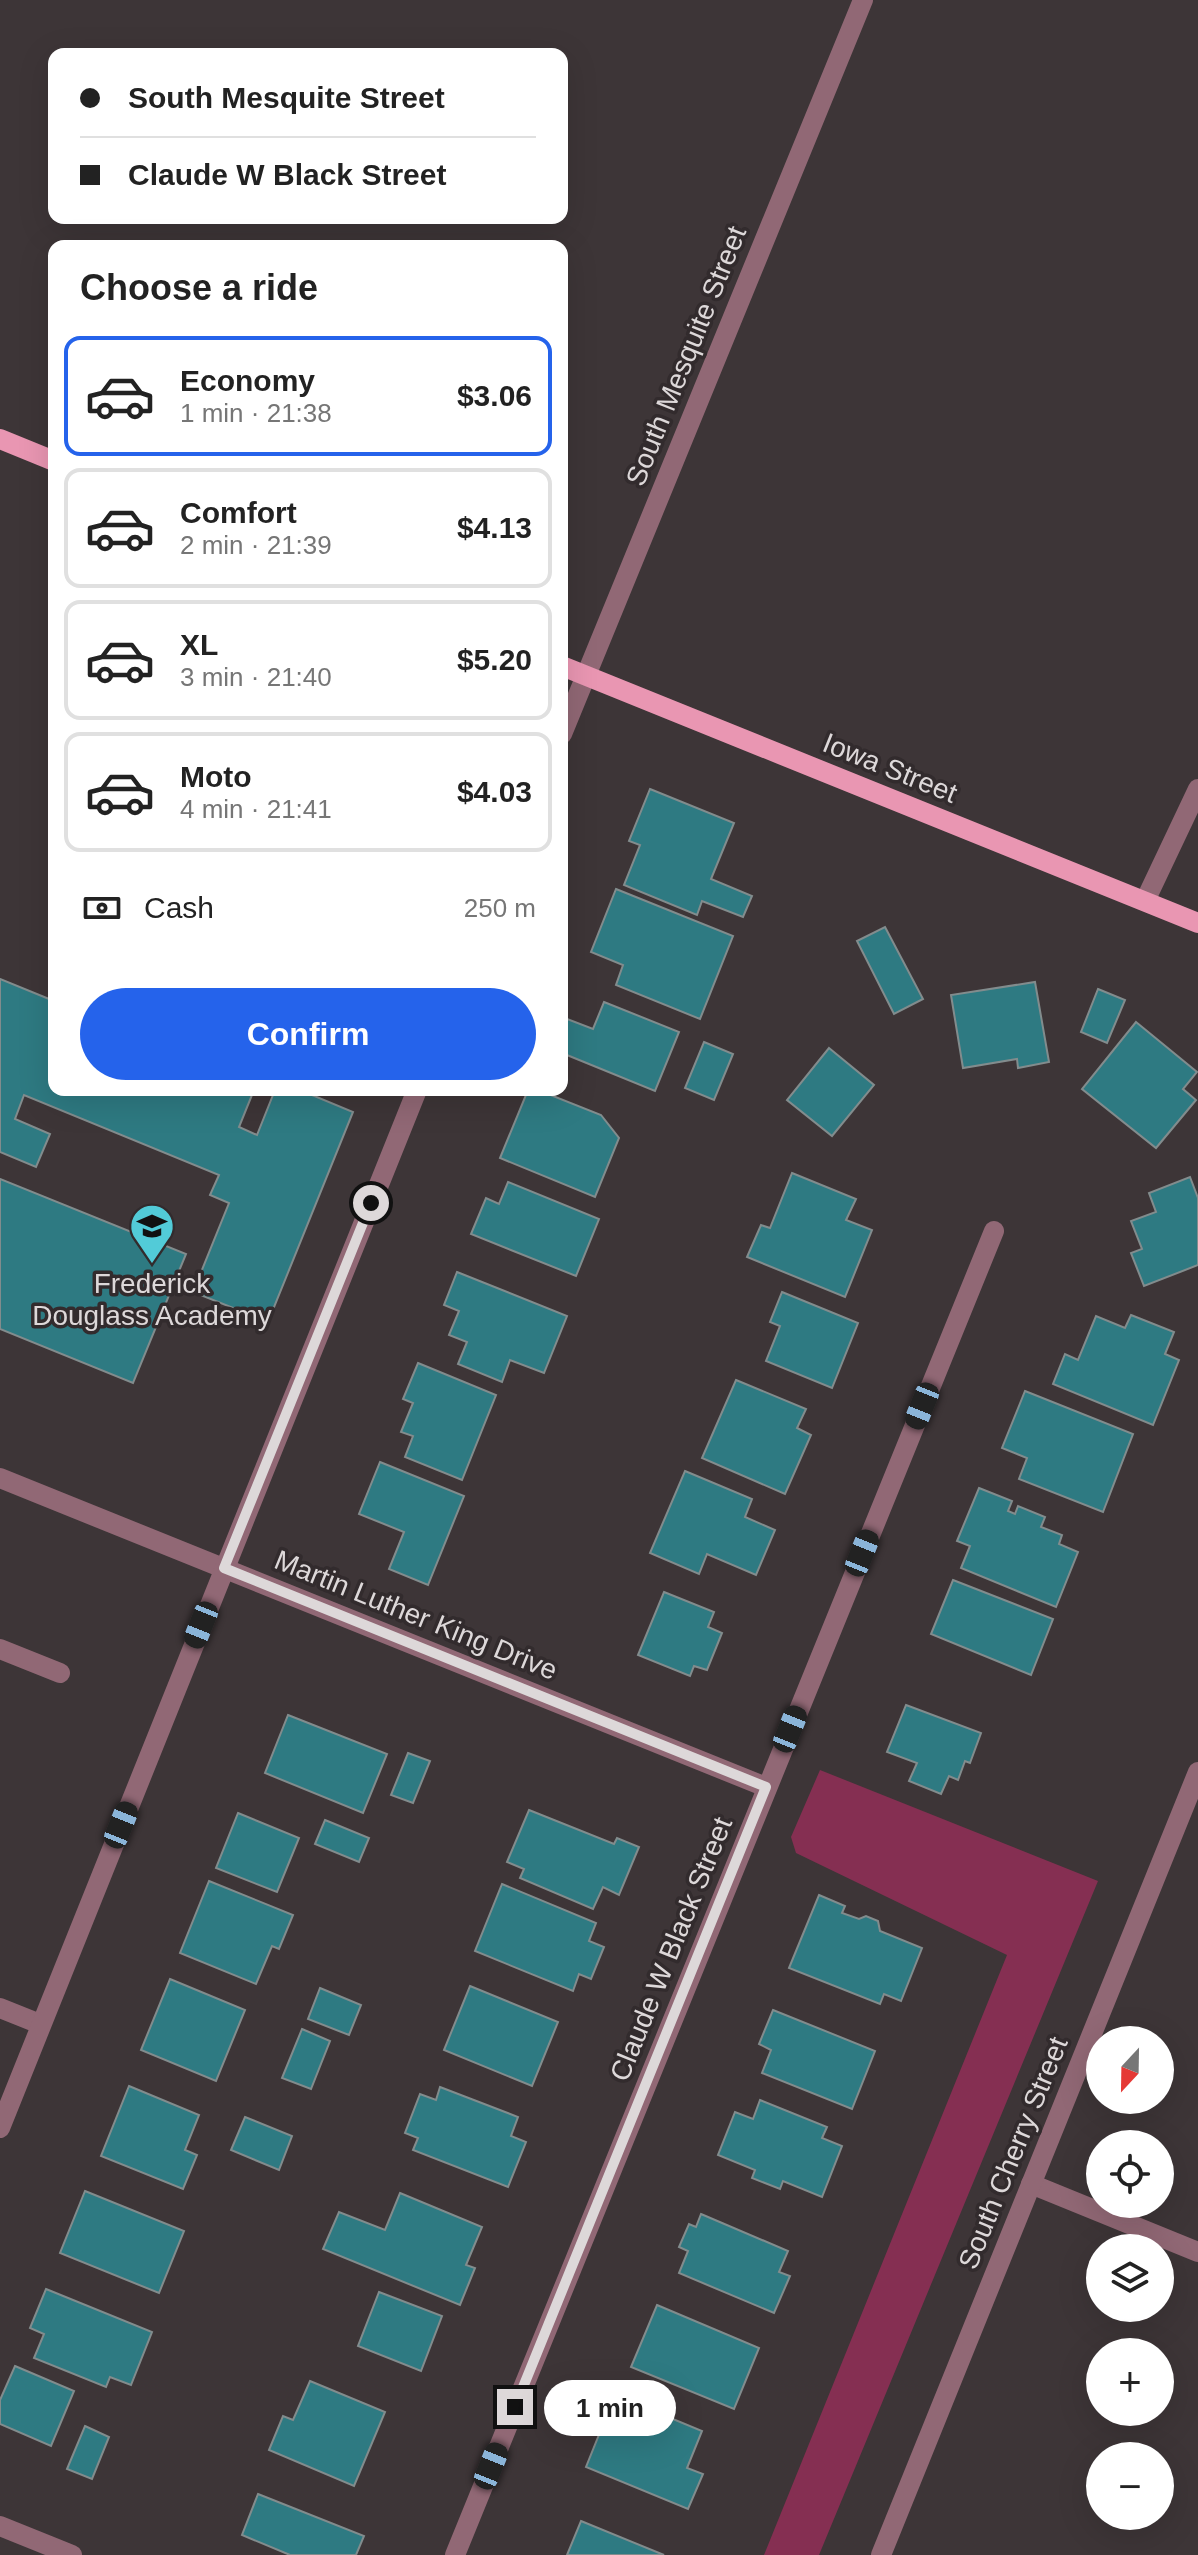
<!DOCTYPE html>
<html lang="en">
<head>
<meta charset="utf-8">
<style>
	:root { --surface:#fff; --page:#f6f6f6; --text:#222; --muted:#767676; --line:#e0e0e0; --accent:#2563eb }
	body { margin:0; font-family:Helvetica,sans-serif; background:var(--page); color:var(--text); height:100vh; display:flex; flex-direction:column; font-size:30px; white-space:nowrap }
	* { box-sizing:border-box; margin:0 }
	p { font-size:26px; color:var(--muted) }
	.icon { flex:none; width:44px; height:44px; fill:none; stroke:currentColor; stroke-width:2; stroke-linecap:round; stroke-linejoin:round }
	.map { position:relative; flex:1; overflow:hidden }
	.details { position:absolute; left:48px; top:240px; width:520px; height:856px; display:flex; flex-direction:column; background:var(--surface); border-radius:16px; box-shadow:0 8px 32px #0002 }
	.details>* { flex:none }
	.top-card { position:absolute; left:48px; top:48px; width:520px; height:176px; border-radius:16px; box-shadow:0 8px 32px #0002; display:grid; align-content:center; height:176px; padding:0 32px; background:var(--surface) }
	.needle { width:52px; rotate:202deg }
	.controls { position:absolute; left:1086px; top:2026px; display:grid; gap:16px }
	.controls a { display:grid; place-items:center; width:88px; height:88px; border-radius:50%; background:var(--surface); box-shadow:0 8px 32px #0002; font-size:40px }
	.end { position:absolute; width:36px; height:36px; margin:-18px; border:10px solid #ddd8d9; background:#111; box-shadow:0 0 0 4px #111 }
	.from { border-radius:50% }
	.bubble { position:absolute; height:56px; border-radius:28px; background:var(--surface); box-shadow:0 8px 32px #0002; font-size:26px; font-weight:700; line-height:56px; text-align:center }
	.car { position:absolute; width:24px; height:48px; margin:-24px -12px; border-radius:10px; box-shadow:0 0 6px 2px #0007; background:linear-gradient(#222 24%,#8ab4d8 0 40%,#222 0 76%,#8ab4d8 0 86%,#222 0) }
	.top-card b { display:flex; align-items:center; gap:28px; height:76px; font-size:30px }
	.top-card b+b { border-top:2px solid var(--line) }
	.top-card i { width:20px; height:20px; background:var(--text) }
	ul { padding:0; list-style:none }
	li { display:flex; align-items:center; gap:24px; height:120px; margin:0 16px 12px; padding:0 16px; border:4px solid var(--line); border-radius:16px }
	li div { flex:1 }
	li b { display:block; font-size:30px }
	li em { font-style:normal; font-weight:700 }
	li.current { border-color:var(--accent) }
	li>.icon { width:72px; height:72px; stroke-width:1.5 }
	h2 { padding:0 32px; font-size:36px; line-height:96px }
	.pay { display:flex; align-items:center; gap:20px; height:88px; padding:0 32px; font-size:30px }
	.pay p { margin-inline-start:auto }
	.primary-button { display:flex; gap:16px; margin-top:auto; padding:16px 32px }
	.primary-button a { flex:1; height:92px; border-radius:48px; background:var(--accent); color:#fff; font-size:32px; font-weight:700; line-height:92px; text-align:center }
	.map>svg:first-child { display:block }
	.green { fill:#852f52 }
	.building { fill:#2e7a82; stroke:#828c8d; stroke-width:2 }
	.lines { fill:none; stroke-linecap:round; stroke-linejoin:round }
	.minor { stroke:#916875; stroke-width:20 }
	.major { stroke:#e996b2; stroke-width:20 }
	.route { stroke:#ddd8d9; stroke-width:10 }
	.labels { text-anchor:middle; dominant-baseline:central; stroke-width:7; stroke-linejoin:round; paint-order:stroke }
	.street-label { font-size:28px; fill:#ddd8d9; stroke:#322b2d }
	.poi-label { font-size:28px; fill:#ddd8d9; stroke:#322b2d }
</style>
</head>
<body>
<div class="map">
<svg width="1198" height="2555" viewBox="0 0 1198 2555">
	<rect width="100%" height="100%" fill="#3d3537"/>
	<polygon class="green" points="820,1770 1098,1881 819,2555 764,2555 1007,1955 796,1853 791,1837"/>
	<g class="building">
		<polygon points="650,789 734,823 711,879 752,896 743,917 702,901 697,915 624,885 640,845 629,841"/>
		<polygon points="616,889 733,936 700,1019 616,985 623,965 591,952"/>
		<polygon points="885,927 923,999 894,1014 857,941"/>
		<polygon points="0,979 54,1001 54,1090 254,1090 239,1127 257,1135 275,1090 300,1090 353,1112 268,1322 193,1292 229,1203 210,1195 219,1175 24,1095 15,1119 50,1134 36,1167 0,1152"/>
		<polygon points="1035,982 1049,1062 1018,1068 1017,1059 963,1068 951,995"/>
		<polygon points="1098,989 1125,1000 1107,1043 1081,1032"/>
		<polygon points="604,1002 679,1032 655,1091 562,1053 562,1017 593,1029"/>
		<polygon points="1136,1022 1197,1072 1183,1089 1196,1100 1156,1148 1082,1089"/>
		<polygon points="704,1042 733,1054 714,1100 685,1088"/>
		<polygon points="829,1048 874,1085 832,1136 787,1100"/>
		<polygon points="528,1090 538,1090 601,1115 619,1138 595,1197 500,1158"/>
		<polygon points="792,1173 856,1199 846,1220 872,1230 845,1297 747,1257 761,1225 770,1228"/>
		<polygon points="1190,1177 1198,1198 1198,1265 1144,1286 1131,1253 1142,1249 1131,1221 1156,1212 1149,1193"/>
		<polygon points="0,1179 186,1254 133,1383 0,1329"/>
		<polygon points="508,1182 599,1219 576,1276 471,1234 486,1198 499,1204"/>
		<polygon points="457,1272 567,1316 544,1373 510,1360 502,1382 458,1364 467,1342 449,1335 459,1311 444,1305"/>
		<polygon points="782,1292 858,1323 832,1388 766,1361 780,1326 770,1322"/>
		<polygon points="1131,1315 1174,1332 1165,1354 1179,1360 1153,1425 1053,1384 1065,1354 1078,1360 1096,1316 1125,1328"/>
		<polygon points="418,1363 496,1395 462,1480 405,1457 413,1436 401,1432 413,1403 403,1399"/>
		<polygon points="736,1380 806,1409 797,1428 811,1435 785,1494 702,1458"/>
		<polygon points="1025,1391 1133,1434 1103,1512 1019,1479 1027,1458 1002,1448"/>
		<polygon points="380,1462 464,1496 428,1585 389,1569 404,1532 359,1514"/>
		<polygon points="685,1471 752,1499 745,1517 775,1530 756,1575 707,1554 699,1574 650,1553"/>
		<polygon points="979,1488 1012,1501 1008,1511 1015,1514 1018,1506 1045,1517 1041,1527 1062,1535 1059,1544 1078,1552 1056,1607 961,1568 970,1546 957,1541"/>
		<polygon points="953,1580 1053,1619 1031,1675 931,1634"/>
		<polygon points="664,1592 714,1612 708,1627 722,1633 707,1670 694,1666 690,1676 638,1655"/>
		<polygon points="906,1705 981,1733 970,1763 965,1761 958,1780 949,1776 941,1794 909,1781 917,1763 887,1752"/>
		<polygon points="288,1715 387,1754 363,1813 265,1773"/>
		<polygon points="408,1753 430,1761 413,1803 391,1795"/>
		<polygon points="529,1810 614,1844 617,1838 639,1847 619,1895 603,1887 593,1909 520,1878 524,1869 507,1862"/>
		<polygon points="238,1813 299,1838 277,1892 216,1868"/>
		<polygon points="325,1820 369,1838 359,1862 315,1844"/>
		<polygon points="209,1881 293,1915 279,1949 272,1946 256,1984 180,1953"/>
		<polygon points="502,1884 596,1923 589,1941 604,1947 591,1979 579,1974 573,1991 475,1951"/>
		<polygon points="819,1895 845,1906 842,1913 859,1919 866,1916 878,1921 880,1931 922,1948 901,2001 884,1994 880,2004 789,1968"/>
		<polygon points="170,1979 245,2010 216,2081 141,2050"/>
		<polygon points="470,1986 558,2022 532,2086 444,2050"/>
		<polygon points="320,1988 361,2005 349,2035 308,2019"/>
		<polygon points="773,2010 875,2051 852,2109 762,2073 771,2050 759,2044"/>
		<polygon points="302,2029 330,2041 311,2089 282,2078"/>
		<polygon points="129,2086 199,2115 185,2150 197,2155 183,2189 101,2156"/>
		<polygon points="440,2087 518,2117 511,2136 526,2142 508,2187 413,2150 418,2138 405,2133 420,2094 436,2100"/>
		<polygon points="760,2100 827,2127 822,2138 842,2146 822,2197 783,2181 780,2189 752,2178 755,2170 718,2155 735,2112 753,2119"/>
		<polygon points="245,2117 292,2136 279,2170 231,2150"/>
		<polygon points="85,2191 184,2231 159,2293 60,2253"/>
		<polygon points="400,2193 482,2227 466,2265 475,2268 460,2305 323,2249 339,2212 385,2230"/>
		<polygon points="701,2214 788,2251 779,2272 790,2276 774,2313 679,2273 688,2251 679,2247 689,2224 696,2227"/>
		<polygon points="46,2289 152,2332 131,2385 110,2377 106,2387 34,2358 44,2334 30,2328"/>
		<polygon points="379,2292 442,2316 421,2371 358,2346"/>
		<polygon points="657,2305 759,2348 734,2409 631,2367"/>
		<polygon points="15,2366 74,2391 51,2446 0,2424 0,2400"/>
		<polygon points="310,2381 385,2412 354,2486 269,2450 283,2416 293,2420"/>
		<polygon points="615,2395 702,2431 687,2468 703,2474 688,2509 586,2467"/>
		<polygon points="85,2426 109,2437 92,2479 67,2469"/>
		<polygon points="258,2494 364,2536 356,2555 290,2555 242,2535"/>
		<polygon points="581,2521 664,2555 567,2555"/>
	</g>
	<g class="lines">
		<g class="minor">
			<polyline points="562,734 863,0"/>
			<polyline points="1145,901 1198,789"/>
			<polyline points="0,1478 766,1787"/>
			<polyline points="0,1649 60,1673"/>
			<polyline points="0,2008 40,2024"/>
			<polyline points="0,2128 417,1090"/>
			<polyline points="1031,2184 1198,2252"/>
			<polyline points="0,2526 72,2555"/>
			<polyline points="455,2555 994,1231"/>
			<polyline points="881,2555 1198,1772"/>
		</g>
		<g class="major">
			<polyline points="0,439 54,461"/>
			<polyline points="562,666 1198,923"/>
		</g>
	</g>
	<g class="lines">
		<polyline class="route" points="371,1203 224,1568 766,1787 515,2407"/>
	</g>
	<defs>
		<g id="school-pin" transform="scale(2.3)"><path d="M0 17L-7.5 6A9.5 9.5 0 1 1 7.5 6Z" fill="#52cbd8" stroke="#322b2d"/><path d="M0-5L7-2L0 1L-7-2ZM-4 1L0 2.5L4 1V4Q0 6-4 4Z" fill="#111"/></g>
	</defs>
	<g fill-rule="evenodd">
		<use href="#school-pin" x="152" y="1226"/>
	</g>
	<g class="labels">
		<g class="street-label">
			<text transform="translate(686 356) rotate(-68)">South Mesquite Street</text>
			<text transform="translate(890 768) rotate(22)">Iowa Street</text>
			<text transform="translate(416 1615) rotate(22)">Martin Luther King Drive</text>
			<text transform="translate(671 1949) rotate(-68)">Claude W Black Street</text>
			<text transform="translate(1013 2153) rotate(-68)">South Cherry Street</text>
		</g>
		<g class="poi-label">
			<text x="152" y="1283">Frederick<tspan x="152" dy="32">Douglass Academy</tspan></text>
		</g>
	</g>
</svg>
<div class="controls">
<a><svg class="needle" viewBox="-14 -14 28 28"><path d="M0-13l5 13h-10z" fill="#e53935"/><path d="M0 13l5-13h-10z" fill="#767676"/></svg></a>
<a><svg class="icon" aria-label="locate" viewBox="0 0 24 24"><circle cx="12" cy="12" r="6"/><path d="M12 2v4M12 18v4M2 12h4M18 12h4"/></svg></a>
<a><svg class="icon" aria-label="layers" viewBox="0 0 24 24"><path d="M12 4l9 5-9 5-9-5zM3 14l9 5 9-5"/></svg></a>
<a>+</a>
<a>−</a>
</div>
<i class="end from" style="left:371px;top:1203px"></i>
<i class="end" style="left:515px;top:2407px"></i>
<div class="bubble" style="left:544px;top:2380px;width:132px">1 min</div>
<i class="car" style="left:922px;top:1406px;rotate:202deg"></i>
<i class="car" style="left:862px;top:1553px;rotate:22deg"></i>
<i class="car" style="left:201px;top:1625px;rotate:202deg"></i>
<i class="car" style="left:790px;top:1729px;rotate:22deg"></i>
<i class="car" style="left:121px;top:1825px;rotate:22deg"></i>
<i class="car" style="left:491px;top:2466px;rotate:22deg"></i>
<div class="top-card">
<b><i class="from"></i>South Mesquite Street</b>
<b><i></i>Claude W Black Street</b>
</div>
<section class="details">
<h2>Choose a ride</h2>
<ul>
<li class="current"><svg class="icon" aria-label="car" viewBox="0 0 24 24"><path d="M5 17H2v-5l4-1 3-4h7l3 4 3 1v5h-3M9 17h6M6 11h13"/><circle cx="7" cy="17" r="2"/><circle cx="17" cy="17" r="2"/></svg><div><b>Economy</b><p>1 min · 21:38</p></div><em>$3.06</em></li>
<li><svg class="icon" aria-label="car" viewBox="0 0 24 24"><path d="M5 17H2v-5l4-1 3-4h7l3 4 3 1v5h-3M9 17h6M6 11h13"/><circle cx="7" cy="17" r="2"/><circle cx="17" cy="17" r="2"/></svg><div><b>Comfort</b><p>2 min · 21:39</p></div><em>$4.13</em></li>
<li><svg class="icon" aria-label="car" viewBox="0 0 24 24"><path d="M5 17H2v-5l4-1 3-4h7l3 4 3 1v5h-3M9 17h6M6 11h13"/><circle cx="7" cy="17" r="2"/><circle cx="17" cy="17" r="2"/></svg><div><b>XL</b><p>3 min · 21:40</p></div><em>$5.20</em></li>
<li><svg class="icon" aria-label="car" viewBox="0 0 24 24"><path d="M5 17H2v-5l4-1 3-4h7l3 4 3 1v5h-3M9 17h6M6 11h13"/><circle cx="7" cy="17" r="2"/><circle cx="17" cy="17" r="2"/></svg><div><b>Moto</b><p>4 min · 21:41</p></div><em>$4.03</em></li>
</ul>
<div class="pay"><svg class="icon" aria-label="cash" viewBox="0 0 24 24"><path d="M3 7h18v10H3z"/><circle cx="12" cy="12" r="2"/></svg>Cash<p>250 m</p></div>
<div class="primary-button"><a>Confirm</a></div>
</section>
</div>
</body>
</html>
